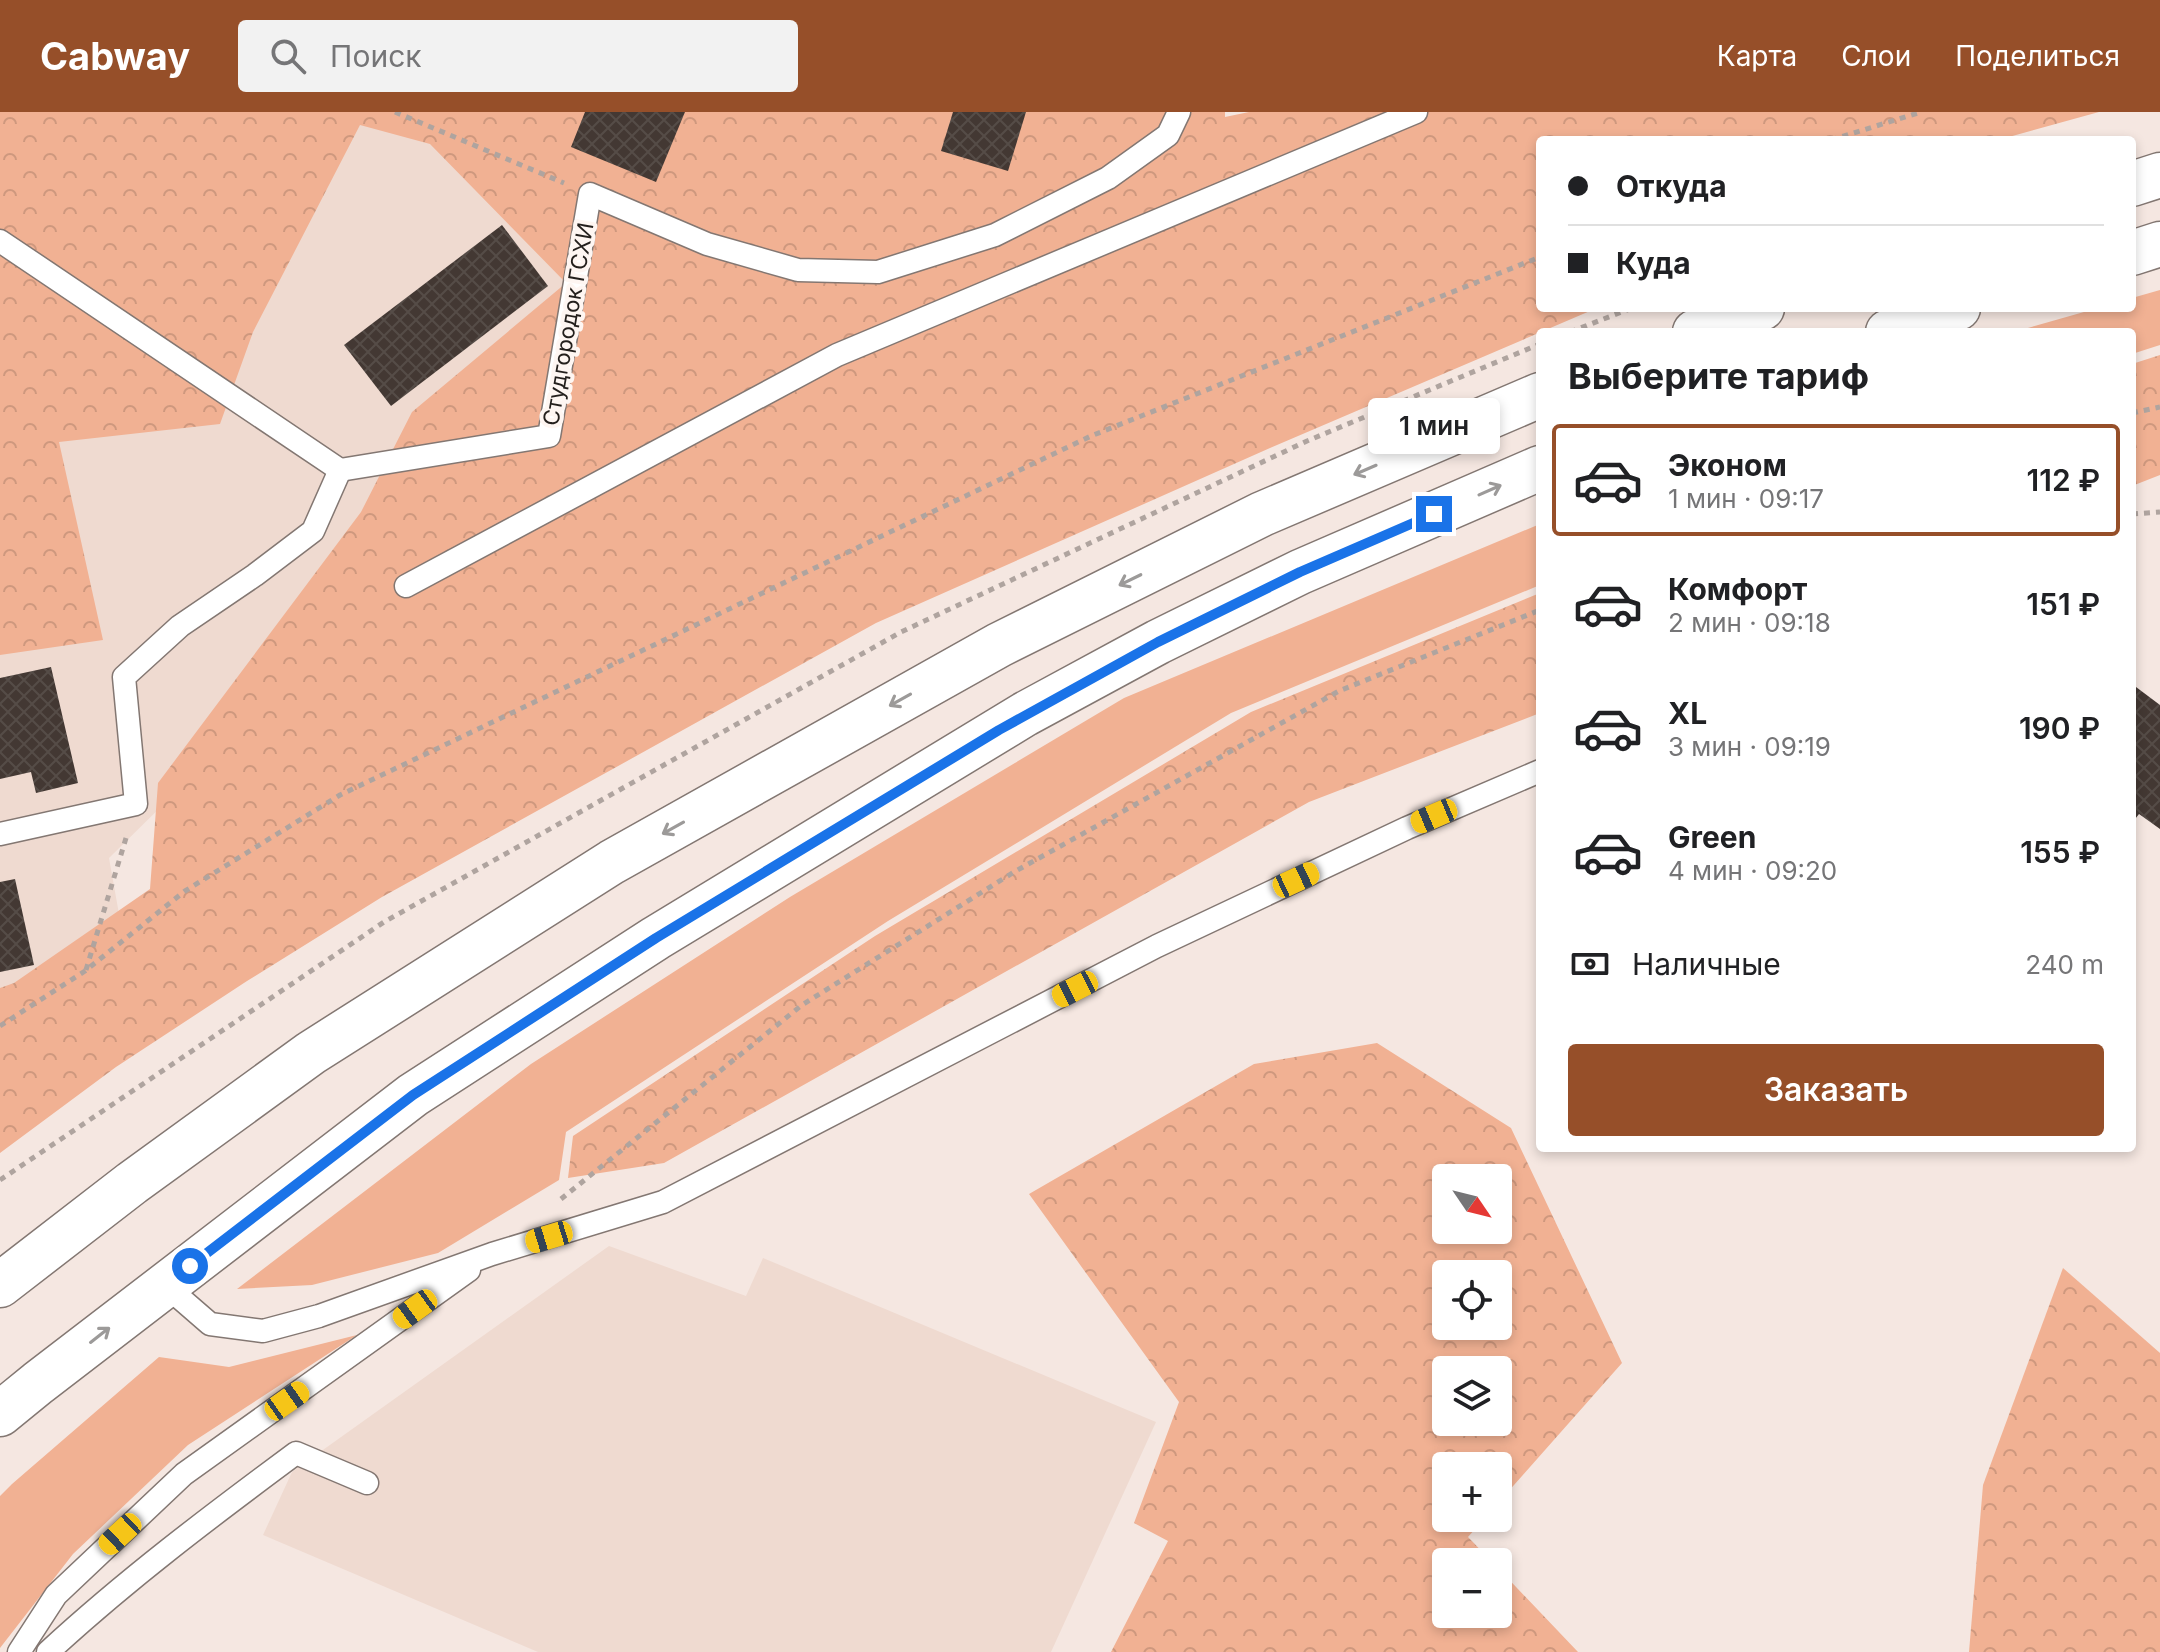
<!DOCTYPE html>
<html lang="ru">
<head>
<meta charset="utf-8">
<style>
	:root { --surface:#fff; --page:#f2f2f2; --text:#202124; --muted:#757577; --line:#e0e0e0; --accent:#964f29 }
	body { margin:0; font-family:Inter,sans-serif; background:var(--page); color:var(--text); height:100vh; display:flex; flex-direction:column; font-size:30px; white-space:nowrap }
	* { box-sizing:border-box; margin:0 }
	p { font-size:26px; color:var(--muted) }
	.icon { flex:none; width:44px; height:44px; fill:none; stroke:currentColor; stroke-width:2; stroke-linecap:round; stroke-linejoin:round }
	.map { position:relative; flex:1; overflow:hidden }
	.drawer { position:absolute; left:1536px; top:216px; width:600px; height:824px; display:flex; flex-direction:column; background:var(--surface); border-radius:8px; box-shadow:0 4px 12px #0003 }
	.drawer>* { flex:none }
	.hud { position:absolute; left:1536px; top:24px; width:600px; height:176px; border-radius:8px; box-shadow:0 4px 12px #0003; display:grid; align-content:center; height:176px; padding:0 32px; background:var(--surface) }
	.needle { width:52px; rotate:125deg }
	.controls { position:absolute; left:1432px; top:1052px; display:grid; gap:16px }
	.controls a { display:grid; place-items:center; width:80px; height:80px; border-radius:8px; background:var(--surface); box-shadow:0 4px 12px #0003; font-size:40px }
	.end { position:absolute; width:36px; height:36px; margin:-18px; border:10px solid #1a73e8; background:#fff; box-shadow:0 0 0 4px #fff }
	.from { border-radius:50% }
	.bubble { position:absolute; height:56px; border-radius:8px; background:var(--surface); box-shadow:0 4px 12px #0003; font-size:26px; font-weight:600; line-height:56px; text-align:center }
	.car { position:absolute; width:24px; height:48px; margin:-24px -12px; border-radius:10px; box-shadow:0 0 6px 2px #0007; background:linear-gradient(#f5c518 24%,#345 0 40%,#f5c518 0 76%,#345 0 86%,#f5c518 0) }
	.hud b { display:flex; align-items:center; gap:28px; height:76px; font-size:30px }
	.hud b+b { border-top:2px solid var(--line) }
	.hud i { width:20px; height:20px; background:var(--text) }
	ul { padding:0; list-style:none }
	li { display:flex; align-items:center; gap:24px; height:112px; margin:0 16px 12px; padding:0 16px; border:4px solid transparent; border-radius:8px }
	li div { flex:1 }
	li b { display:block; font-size:30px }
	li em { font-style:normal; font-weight:600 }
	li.on { border-color:var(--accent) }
	li>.icon { width:72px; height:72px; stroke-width:1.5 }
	h2 { padding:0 32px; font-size:36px; line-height:96px }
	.pay { display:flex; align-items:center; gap:20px; height:88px; padding:0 32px; font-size:30px }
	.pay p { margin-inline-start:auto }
	.cta { display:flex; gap:16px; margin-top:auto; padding:16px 32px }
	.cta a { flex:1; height:92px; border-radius:8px; background:var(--accent); color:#fff; font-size:32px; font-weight:600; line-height:92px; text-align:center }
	header { display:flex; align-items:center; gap:48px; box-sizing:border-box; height:112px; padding:0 40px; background:var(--accent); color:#fff }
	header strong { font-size:38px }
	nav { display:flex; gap:44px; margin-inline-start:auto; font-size:28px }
	.search { width:560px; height:72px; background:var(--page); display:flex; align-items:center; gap:20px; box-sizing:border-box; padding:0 28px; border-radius:8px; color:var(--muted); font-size:30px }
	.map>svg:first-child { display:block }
	.built { fill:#efdad0 }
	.green { fill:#f1b193 }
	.forest { fill:url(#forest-crowns); fill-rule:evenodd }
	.building { fill:url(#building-cross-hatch) }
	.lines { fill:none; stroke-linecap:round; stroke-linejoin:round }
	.service-casing { stroke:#837772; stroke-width:25 }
	.primary-casing { stroke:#837772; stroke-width:47 }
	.path { stroke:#afa49f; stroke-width:5; stroke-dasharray:6 6; stroke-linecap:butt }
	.service { stroke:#fff; stroke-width:22 }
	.primary { stroke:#fff; stroke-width:44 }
	.oneway { stroke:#9c9a99 }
	.route { stroke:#1a73e8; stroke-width:10 }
	.labels { text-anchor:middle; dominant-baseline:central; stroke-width:8; stroke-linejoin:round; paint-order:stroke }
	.street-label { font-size:22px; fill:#231f1c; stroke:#fef6f2 }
</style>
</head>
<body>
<header>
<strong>Cabway</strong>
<div class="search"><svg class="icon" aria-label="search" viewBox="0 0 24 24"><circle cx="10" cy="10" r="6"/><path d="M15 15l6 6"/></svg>Поиск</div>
<nav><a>Карта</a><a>Слои</a><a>Поделиться</a></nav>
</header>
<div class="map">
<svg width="2160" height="1540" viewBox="0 0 2160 1540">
	<defs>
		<pattern id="forest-crowns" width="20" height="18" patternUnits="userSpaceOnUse" patternTransform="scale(2)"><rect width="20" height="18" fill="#f1b193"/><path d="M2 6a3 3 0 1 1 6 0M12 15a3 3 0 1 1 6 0" fill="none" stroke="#ce987e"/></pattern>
		<pattern id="building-cross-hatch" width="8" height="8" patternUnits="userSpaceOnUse" patternTransform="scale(2)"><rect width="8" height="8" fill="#433833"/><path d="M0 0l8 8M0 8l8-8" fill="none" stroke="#554c47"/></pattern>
	</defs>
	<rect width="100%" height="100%" fill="#f5e7e1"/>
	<g class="built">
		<polygon points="0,0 1209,0 452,408 109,746 124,830 0,900"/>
		<polygon points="609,1134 746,1184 763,1146 1156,1310 1051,1540 538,1540 263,1423 292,1360"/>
	</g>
	<g class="green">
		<polygon points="2160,178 2160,233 2132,242 2132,220 2014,220 2098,196 2132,196 2132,186"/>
		<polygon points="1540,412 1540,473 1231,601 888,809 566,1020 559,1068 438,1141 312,1173 237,1177 531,952 790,785 1124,586"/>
		<polygon points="357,1223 188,1333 73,1442 0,1536 0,1384 12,1372 159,1245 229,1255"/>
	</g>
	<g class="forest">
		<polygon points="0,0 1225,0 1225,5 1249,0 2099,0 1998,28 1540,28 1540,196 1597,196 1270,336 876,511 382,785 247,869 116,955 0,1041 0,876 14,871 150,777 158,671 361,400 412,300 566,171 430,32 360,13 253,220 220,312 59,330 103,528 0,543"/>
		<polygon points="2160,243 2160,363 2132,374 2132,252"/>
		<polygon points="1540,481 1540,601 1309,690 664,1051 568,1066 573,1024 875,824 1251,600"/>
		<path d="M1377 931 1511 1016 1622 1251 1498 1391V1354H1446V1406H1485L1468 1425 1492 1450H1446V1502H1498V1456L1578 1540H1111L1168 1429 1134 1411 1179 1290 1029 1082 1254 952ZM1498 1066V1118H1446V1066ZM1498 1162V1214H1446V1162ZM1498 1258V1310H1446V1258Z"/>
		<polygon points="2063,1156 2160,1241 2160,1540 1969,1540 1983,1373"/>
	</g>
	<g class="building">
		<polygon points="585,0 685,0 656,70 571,35"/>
		<polygon points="953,0 1026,0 1008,59 941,39"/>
		<polygon points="502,113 548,174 391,294 344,233"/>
		<polygon points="51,555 78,671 36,681 31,660 0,667 0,566"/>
		<polygon points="2132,572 2160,593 2160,717 2139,702 2132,711"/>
		<polygon points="15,767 34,853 0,860 0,770"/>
	</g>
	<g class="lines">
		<g class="service-casing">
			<g id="service">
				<polyline points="0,129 340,358 549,324 590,82 707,132 798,158 878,160 995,123 1108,66 1168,23 1179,0"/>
				<polyline points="406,474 837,243 1416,0"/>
				<polyline points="0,722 136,692 124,565 180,514 255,463 313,419 340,358"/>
				<polyline points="165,1173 210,1212 263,1219 319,1204 492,1142 663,1090 1157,834 1407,716 1540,659"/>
				<polyline points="19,1540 56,1483 184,1362 469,1158"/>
				<path d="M48 1540C126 1468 211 1404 296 1341L367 1371"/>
			</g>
		</g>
		<g class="primary-casing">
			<g id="primary">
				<polyline points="2132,72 2160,63"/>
				<polyline points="2132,141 2160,132"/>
				<polyline points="1695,220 1762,196"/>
				<polyline points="1888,220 1958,196"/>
				<polyline points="0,1173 132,1071 311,941 612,750 999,533 1262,402 1540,283"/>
				<polyline points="0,1302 38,1271 413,983 656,826 1025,602 1158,530 1300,460 1540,356"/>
			</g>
		</g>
		<g class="path">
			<polyline points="395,0 564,71"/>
			<polyline points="1831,28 1921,0"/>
			<polyline points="1570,220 1632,196"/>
			<polyline points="2132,301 2160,295"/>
			<polyline points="2132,402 2160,400"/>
			<polyline points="86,858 126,726"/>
			<polyline points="0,914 85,859 185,779 340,683 1091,324 1540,145"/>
			<polyline points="0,1068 384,810 901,520 1307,329 1540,232"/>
			<polyline points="561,1087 802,893 1014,760 1339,579 1540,498"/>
		</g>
		<use href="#service" class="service"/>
		<use href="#primary" class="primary"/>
	</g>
	<defs><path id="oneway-shaft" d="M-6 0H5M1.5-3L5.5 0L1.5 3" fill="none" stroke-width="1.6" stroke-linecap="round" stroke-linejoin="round" transform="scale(2)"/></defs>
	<g class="oneway">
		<use href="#oneway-shaft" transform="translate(1365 358) rotate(157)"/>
		<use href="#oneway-shaft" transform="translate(1490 378) rotate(-24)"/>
		<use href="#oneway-shaft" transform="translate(1130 468) rotate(154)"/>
		<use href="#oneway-shaft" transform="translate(900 588) rotate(151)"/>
		<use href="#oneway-shaft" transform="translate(673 716) rotate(151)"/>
		<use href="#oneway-shaft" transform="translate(100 1223) rotate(-38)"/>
	</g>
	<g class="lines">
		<polyline class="route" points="190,1154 413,983 656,826 999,618 1158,530 1300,460 1434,402"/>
	</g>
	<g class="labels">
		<g class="street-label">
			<text transform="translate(568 212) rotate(-80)">Студгородок ГСХИ</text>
		</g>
	</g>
</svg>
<div class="controls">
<a><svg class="needle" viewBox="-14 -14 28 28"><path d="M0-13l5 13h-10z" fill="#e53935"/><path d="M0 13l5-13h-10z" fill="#757577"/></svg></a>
<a><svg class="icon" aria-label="locate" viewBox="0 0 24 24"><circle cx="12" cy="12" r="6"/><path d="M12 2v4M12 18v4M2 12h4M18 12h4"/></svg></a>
<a><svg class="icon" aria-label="layers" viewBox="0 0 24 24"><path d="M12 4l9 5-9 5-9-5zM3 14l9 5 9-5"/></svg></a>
<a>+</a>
<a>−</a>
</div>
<i class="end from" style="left:190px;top:1154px"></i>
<i class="end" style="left:1434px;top:402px"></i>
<div class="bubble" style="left:1368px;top:286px;width:132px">1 мин</div>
<i class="car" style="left:1434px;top:704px;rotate:247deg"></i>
<i class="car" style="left:1296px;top:768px;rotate:65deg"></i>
<i class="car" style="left:1075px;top:877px;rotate:243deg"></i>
<i class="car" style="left:549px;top:1125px;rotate:253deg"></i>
<i class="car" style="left:415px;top:1197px;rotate:234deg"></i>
<i class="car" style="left:287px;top:1289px;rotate:55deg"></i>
<i class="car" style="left:120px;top:1422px;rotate:227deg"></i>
<div class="hud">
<b><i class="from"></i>Откуда</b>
<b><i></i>Куда</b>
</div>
<section class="drawer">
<h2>Выберите тариф</h2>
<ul>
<li class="on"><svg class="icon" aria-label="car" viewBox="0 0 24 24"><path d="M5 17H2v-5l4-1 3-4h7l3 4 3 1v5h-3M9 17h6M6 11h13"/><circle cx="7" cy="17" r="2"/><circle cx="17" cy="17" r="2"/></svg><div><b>Эконом</b><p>1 мин · 09:17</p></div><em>112 ₽</em></li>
<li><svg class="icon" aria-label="car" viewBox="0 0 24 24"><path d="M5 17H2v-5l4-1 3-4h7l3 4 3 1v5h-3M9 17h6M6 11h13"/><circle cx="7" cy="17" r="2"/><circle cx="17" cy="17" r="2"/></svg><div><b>Комфорт</b><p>2 мин · 09:18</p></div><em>151 ₽</em></li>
<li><svg class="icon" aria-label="car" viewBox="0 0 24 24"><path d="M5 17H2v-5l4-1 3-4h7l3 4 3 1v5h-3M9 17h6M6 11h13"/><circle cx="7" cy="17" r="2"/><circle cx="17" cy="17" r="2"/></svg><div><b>XL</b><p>3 мин · 09:19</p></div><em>190 ₽</em></li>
<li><svg class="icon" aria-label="car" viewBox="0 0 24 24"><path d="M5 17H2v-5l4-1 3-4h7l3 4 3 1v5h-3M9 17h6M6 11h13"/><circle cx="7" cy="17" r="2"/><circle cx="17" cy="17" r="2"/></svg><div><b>Green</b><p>4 мин · 09:20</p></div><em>155 ₽</em></li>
</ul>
<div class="pay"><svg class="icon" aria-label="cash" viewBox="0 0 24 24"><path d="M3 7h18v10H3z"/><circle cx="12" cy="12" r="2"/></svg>Наличные<p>240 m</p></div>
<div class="cta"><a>Заказать</a></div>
</section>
</div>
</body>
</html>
